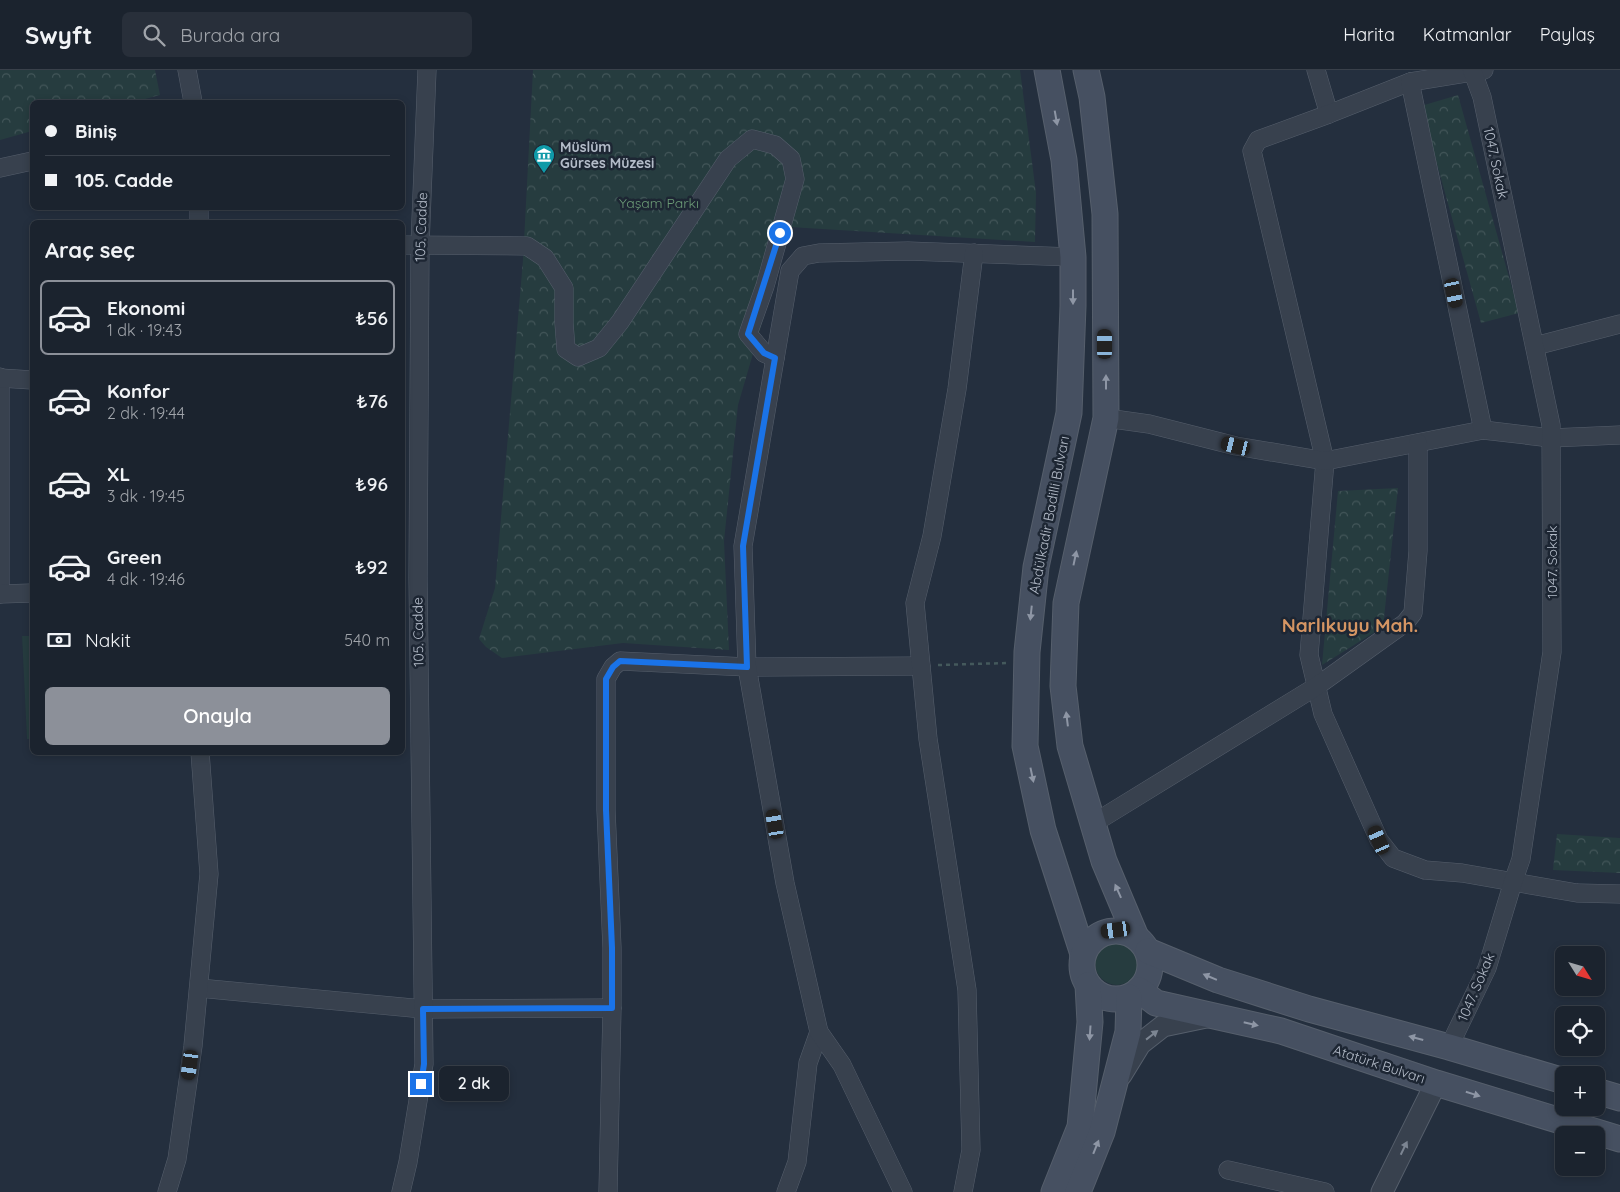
<!DOCTYPE html>
<html lang="tr">
<head>
<meta charset="utf-8">
<style>
	:root { --surface:#1b232e; --page:#282f3a; --text:#f1f3f6; --muted:#a0a4aa; --line:#39404a; --accent:#8c9099 }
	body { margin:0; font-family:Quicksand,sans-serif; background:var(--page); color:var(--text); height:100vh; display:flex; flex-direction:column; font-size:19px; white-space:nowrap }
	* { box-sizing:border-box; margin:0 }
	p { font-size:16px; color:var(--muted) }
	.icon { flex:none; width:28px; height:28px; fill:none; stroke:currentColor; stroke-width:2; stroke-linecap:round; stroke-linejoin:round }
	.map { position:relative; flex:1; overflow:hidden }
	.drawer { position:absolute; left:30px; top:150px; width:375px; height:535px; display:flex; flex-direction:column; background:var(--surface); border-radius:8px; box-shadow:0 2px 8px #0003,0 0 0 1px var(--line) }
	.drawer>* { flex:none }
	.hud { position:absolute; left:30px; top:30px; width:375px; height:110px; border-radius:8px; box-shadow:0 2px 8px #0003,0 0 0 1px var(--line); display:grid; align-content:center; height:110px; padding:0 15px; background:var(--surface) }
	.needle { width:32px; rotate:127deg }
	.buttons { position:absolute; left:1555px; top:876px; display:grid; gap:10px }
	.buttons a { display:grid; place-items:center; width:50px; height:50px; border-radius:8px; background:var(--surface); box-shadow:0 2px 8px #0003,0 0 0 1px var(--line); font-size:25px }
	.end { position:absolute; width:22px; height:22px; margin:-11px; border:6px solid #1a73e8; background:#fff; box-shadow:0 0 0 2px #fff }
	.from { border-radius:50% }
	.bubble { position:absolute; height:35px; border-radius:8px; background:var(--surface); box-shadow:0 2px 8px #0003,0 0 0 1px var(--line); font-size:16px; font-weight:600; line-height:35px; text-align:center }
	.car { position:absolute; width:15px; height:30px; margin:-15px -8px; border-radius:6px; box-shadow:0 0 4px 1px #0007; background:linear-gradient(#222 24%,#8ab4d8 0 40%,#222 0 76%,#8ab4d8 0 86%,#222 0) }
	.hud b { display:flex; align-items:center; gap:18px; height:48px; font-size:19px }
	.hud b+b { border-top:1px solid var(--line) }
	.hud i { width:12px; height:12px; background:var(--text) }
	ul { padding:0; list-style:none }
	li { display:flex; align-items:center; gap:15px; height:75px; margin:0 10px 8px; padding:0 5px; border:2px solid transparent; border-radius:8px }
	li div { flex:1 }
	li b { display:block; font-size:19px }
	li em { font-style:normal; font-weight:600 }
	li.selected { border-color:var(--accent) }
	li>.icon { width:45px; height:45px; stroke-width:1.5 }
	h2 { padding:0 15px; font-size:22px; line-height:60px }
	.pay { display:flex; align-items:center; gap:12px; height:55px; padding:0 15px; font-size:19px }
	.pay p { margin-inline-start:auto }
	.primary-button { display:flex; gap:10px; margin-top:auto; padding:10px 15px }
	.primary-button a { flex:1; height:58px; border-radius:8px; background:var(--accent); color:#fff; font-size:20px; font-weight:600; line-height:58px; text-align:center }
	header { display:flex; align-items:center; gap:30px; box-sizing:border-box; height:70px; padding:0 25px; background:var(--surface); border-bottom:1px solid var(--line) }
	header strong { font-size:24px }
	nav { display:flex; gap:28px; margin-inline-start:auto; font-size:18px }
	.search { width:350px; height:45px; background:var(--page); display:flex; align-items:center; gap:12px; box-sizing:border-box; padding:0 18px; border-radius:8px; color:var(--muted); font-size:19px }
	.map>svg:first-child { display:block }
	.green { fill:#263c3f }
	.forest { fill:url(#forest-crowns) }
	.lines { fill:none; stroke-linecap:round; stroke-linejoin:round }
	.minor-casing { stroke:#565f6c; stroke-width:19 }
	.tertiary-casing { stroke:#565f6c; stroke-width:23 }
	.secondary-casing { stroke:#565f6c; stroke-width:27 }
	.path { stroke:#44595c; stroke-width:2.5; stroke-dasharray:4 4; stroke-linecap:butt }
	.minor { stroke:#38414e; stroke-width:18 }
	.tertiary { stroke:#38414e; stroke-width:21 }
	.secondary { stroke:#465061; stroke-width:25 }
	.oneway { fill:#8e96a5 }
	.oneway2 { fill:#7c8592 }
	.route { stroke:#1a73e8; stroke-width:6 }
	.labels { text-anchor:middle; dominant-baseline:central; stroke-width:5; stroke-linejoin:round; paint-order:stroke }
	.poi-label { font-size:14px; font-weight:bold; fill:#b4bcc9; stroke:#1d2633; text-anchor:start }
	.street-label { font-size:14px; fill:#b4bcc9; stroke:#1d2633 }
	.park-label { font-size:14px; fill:#6b9a76; stroke:#1d2633 }
	.district-label { font-size:19px; font-weight:bold; fill:#d59563; stroke:#1d2633 }
</style>
</head>
<body>
<header>
<strong>Swyft</strong>
<div class="search"><svg class="icon" aria-label="search" viewBox="0 0 24 24"><circle cx="10" cy="10" r="6"/><path d="M15 15l6 6"/></svg>Burada ara</div>
<nav><a>Harita</a><a>Katmanlar</a><a>Paylaş</a></nav>
</header>
<div class="map">
<svg width="1620" height="1122" viewBox="0 0 1620 1122">
	<defs>
		<pattern id="forest-crowns" width="20" height="18" patternUnits="userSpaceOnUse" patternTransform="scale(1.25)"><rect width="20" height="18" fill="#263c3f"/><path d="M2 6a3 3 0 1 1 6 0M12 15a3 3 0 1 1 6 0" fill="none" stroke="#435659"/></pattern>
	</defs>
	<rect width="100%" height="100%" fill="#242f3e"/>
	<g class="green">
		<polygon points="22,566 32,566 32,669 27,669"/>
		<circle cx="1117" cy="893" r="22"/>
	</g>
	<g class="forest">
		<polygon points="0,0 155,0 160,25 134,32 32,32 32,61 0,70"/>
		<polygon points="533,0 1020,0 1036,123 1035,172 790,157 738,335 724,471 729,580 623,573 502,588 486,577 479,569 495,518 523,190"/>
		<polygon points="1458,25 1519,243 1481,253 1421,36"/>
		<polygon points="1398,418 1383,557 1322,595 1338,421"/>
		<polygon points="1557,764 1620,768 1620,803 1553,800"/>
	</g>
	<g class="lines">
		<g class="minor-casing">
			<g id="minor">
				<polyline points="187,0 193,32"/>
				<polyline points="1316,0 1329,44"/>
				<polyline points="1410,12 1329,44 1258,70 1252,81 1325,391 1309,585 1323,644 1379,770 1393,788 1425,800 1462,803 1577,823 1620,824"/>
				<polyline points="0,98 32,91"/>
				<polyline points="199,152 199,138"/>
				<polyline points="402,175 527,176 545,188 564,218 564,253 566,279 578,287 599,278 620,252 728,89 752,69 775,75 791,89 795,109 765,216 748,264 764,283 775,288"/>
				<polyline points="1535,276 1620,254"/>
				<polyline points="0,307 0,524"/>
				<polyline points="0,308 32,310"/>
				<polyline points="1106,348 1149,354 1236,376 1325,391 1483,360 1551,368 1620,365"/>
				<polyline points="1483,360 1410,12 1484,0"/>
				<polyline points="0,524 32,523"/>
				<polyline points="1094,753 1317,616 1405,553 1413,543 1418,481 1418,373"/>
				<polyline points="199,918 423,939 612,938"/>
				<polyline points="1449,977 1487,898 1513,812 1521,789 1552,582 1551,355 1482,27 1472,0"/>
				<polyline points="1228,1100 1325,1122"/>
				<polyline points="167,1122 177,1089 193,976 209,804 200,682"/>
				<polyline points="401,1122 408,1092 424,994 418,508 420,175 427,0"/>
				<polyline points="608,1122 612,938 612,878 606,740 606,609 613,597 620,591 747,597 921,596"/>
				<polyline points="786,1122 797,1092 808,993 819,962"/>
				<polyline points="903,1122 842,995 819,962 785,813 747,597 743,476 790,201 803,186 819,183 908,181 1073,187"/>
				<polyline points="963,1122 971,1080 967,920 928,669 915,533 932,466 957,319 974,183"/>
			</g>
		</g>
		<g class="tertiary-casing">
			<g id="tertiary">
				<polyline points="1121,1005 1140,974 1163,956 1211,946"/>
				<polyline points="1382,1122 1436,1013"/>
			</g>
		</g>
		<g class="secondary-casing">
			<g id="secondary">
				<polyline points="1047,0 1064,90 1073,187 1073,236 1069,343 1036,497 1027,582 1025,676 1043,760 1083,884"/>
				<polyline points="1086,0 1092,27 1105,144 1106,348 1066,533 1063,616 1070,676 1104,791 1136,867"/>
				<circle cx="1116" cy="895" r="34"/>
				<polyline points="1148,881 1218,910 1309,939 1449,977 1564,1011"/>
				<polyline points="1139,920 1156,933 1281,961 1436,1013 1620,1069"/>
				<polyline points="1596,1021 1620,1028"/>
				<polyline points="1054,1122 1080,1057 1090,952 1088,915"/>
				<polyline points="1078,1122 1102,1062 1128,962 1129,927"/>
			</g>
		</g>
		<polyline class="path" points="938,595 1007,593"/>
		<use href="#minor" class="minor"/>
		<use href="#tertiary" class="tertiary"/>
		<use href="#secondary" class="secondary"/>
	</g>
	<defs><path id="oneway-solid" d="M-6-.8H1V-3.2L6.5 0L1 3.2V.8H-6Z" transform="scale(1.25)"/></defs>
	<g class="oneway">
		<use href="#oneway-solid" transform="translate(1056 48) rotate(80)"/>
		<use href="#oneway-solid" transform="translate(1073 227) rotate(90)"/>
		<use href="#oneway-solid" transform="translate(1106 312) rotate(-90)"/>
		<use href="#oneway-solid" transform="translate(1075 488) rotate(-78)"/>
		<use href="#oneway-solid" transform="translate(1031 543) rotate(96)"/>
		<use href="#oneway-solid" transform="translate(1067 649) rotate(-97)"/>
		<use href="#oneway-solid" transform="translate(1032 705) rotate(78)"/>
		<use href="#oneway-solid" transform="translate(1118 821) rotate(-114)"/>
		<use href="#oneway-solid" transform="translate(1210 907) rotate(-157)"/>
		<use href="#oneway-solid" transform="translate(1251 954) rotate(13)"/>
		<use href="#oneway-solid" transform="translate(1090 963) rotate(94)"/>
		<use href="#oneway-solid" transform="translate(1416 968) rotate(-165)"/>
		<use href="#oneway-solid" transform="translate(1473 1024) rotate(17)"/>
		<use href="#oneway-solid" transform="translate(1096 1077) rotate(-68)"/>
	</g>
	<g class="oneway2">
		<use href="#oneway-solid" transform="translate(1152 965) rotate(-38)"/>
		<use href="#oneway-solid" transform="translate(1404 1078) rotate(-64)"/>
	</g>
	<g class="lines">
		<polyline class="route" points="421,1014 424,994 423,939 612,938 612,878 606,740 606,609 613,597 620,591 747,597 743,476 775,288 764,283 748,264 780,163"/>
	</g>
	<defs>
		<g id="museum-pin" transform="scale(1.125)"><path d="M0 17L-7.5 6A9.5 9.5 0 1 1 7.5 6Z" fill="#0f9aa8" stroke="#1d2633"/><path d="M0-6L6-3V-2H-6V-3ZM-5-1h2V3h-2ZM-1-1h2V3h-2ZM3-1h2V3H3ZM-6 4H6V6H-6Z" fill="#fff"/></g>
	</defs>
	<g fill-rule="evenodd">
		<use href="#museum-pin" x="544" y="85"/>
	</g>
	<g class="labels">
		<g class="poi-label">
			<text x="560" y="77">Müslüm<tspan x="560" dy="16">Gürses Müzesi</tspan></text>
		</g>
		<g class="street-label">
			<text transform="translate(1496 93) rotate(78)">1047. Sokak</text>
			<text transform="translate(421 157) rotate(-88)">105. Cadde</text>
			<text transform="translate(1049 445) rotate(-79)">Abdülkadir Badilli Bulvarı</text>
			<text transform="translate(1552 492) rotate(-90)">1047. Sokak</text>
			<text transform="translate(418 562) rotate(-91)">105. Cadde</text>
			<text transform="translate(1476 917) rotate(-67)">1047. Sokak</text>
			<text transform="translate(1379 994) rotate(18)">Atatürk Bulvarı</text>
		</g>
		<g class="park-label">
			<text x="659" y="133">Yaşam Parkı</text>
		</g>
		<g class="district-label">
			<text x="1350" y="555">Narlıkuyu Mah.</text>
		</g>
	</g>
</svg>
<div class="buttons">
<a><svg class="needle" viewBox="-14 -14 28 28"><path d="M0-13l5 13h-10z" fill="#e53935"/><path d="M0 13l5-13h-10z" fill="#a0a4aa"/></svg></a>
<a><svg class="icon" aria-label="locate" viewBox="0 0 24 24"><circle cx="12" cy="12" r="6"/><path d="M12 2v4M12 18v4M2 12h4M18 12h4"/></svg></a>
<a>+</a>
<a>−</a>
</div>
<i class="end from" style="left:780px;top:163px"></i>
<i class="end" style="left:421px;top:1014px"></i>
<div class="bubble" style="left:439px;top:996px;width:70px">2 dk</div>
<i class="car" style="left:1454px;top:223px;rotate:168deg"></i>
<i class="car" style="left:1105px;top:274px;rotate:0deg"></i>
<i class="car" style="left:1236px;top:376px;rotate:284deg"></i>
<i class="car" style="left:775px;top:754px;rotate:350deg"></i>
<i class="car" style="left:1379px;top:770px;rotate:336deg"></i>
<i class="car" style="left:1116px;top:860px;rotate:262deg"></i>
<i class="car" style="left:190px;top:995px;rotate:188deg"></i>
<div class="hud">
<b><i class="from"></i>Biniş</b>
<b><i></i>105. Cadde</b>
</div>
<section class="drawer">
<h2>Araç seç</h2>
<ul>
<li class="selected"><svg class="icon" aria-label="car" viewBox="0 0 24 24"><path d="M5 17H2v-5l4-1 3-4h7l3 4 3 1v5h-3M9 17h6M6 11h13"/><circle cx="7" cy="17" r="2"/><circle cx="17" cy="17" r="2"/></svg><div><b>Ekonomi</b><p>1 dk · 19:43</p></div><em>₺56</em></li>
<li><svg class="icon" aria-label="car" viewBox="0 0 24 24"><path d="M5 17H2v-5l4-1 3-4h7l3 4 3 1v5h-3M9 17h6M6 11h13"/><circle cx="7" cy="17" r="2"/><circle cx="17" cy="17" r="2"/></svg><div><b>Konfor</b><p>2 dk · 19:44</p></div><em>₺76</em></li>
<li><svg class="icon" aria-label="car" viewBox="0 0 24 24"><path d="M5 17H2v-5l4-1 3-4h7l3 4 3 1v5h-3M9 17h6M6 11h13"/><circle cx="7" cy="17" r="2"/><circle cx="17" cy="17" r="2"/></svg><div><b>XL</b><p>3 dk · 19:45</p></div><em>₺96</em></li>
<li><svg class="icon" aria-label="car" viewBox="0 0 24 24"><path d="M5 17H2v-5l4-1 3-4h7l3 4 3 1v5h-3M9 17h6M6 11h13"/><circle cx="7" cy="17" r="2"/><circle cx="17" cy="17" r="2"/></svg><div><b>Green</b><p>4 dk · 19:46</p></div><em>₺92</em></li>
</ul>
<div class="pay"><svg class="icon" aria-label="cash" viewBox="0 0 24 24"><path d="M3 7h18v10H3z"/><circle cx="12" cy="12" r="2"/></svg>Nakit<p>540 m</p></div>
<div class="primary-button"><a>Onayla</a></div>
</section>
</div>
</body>
</html>
